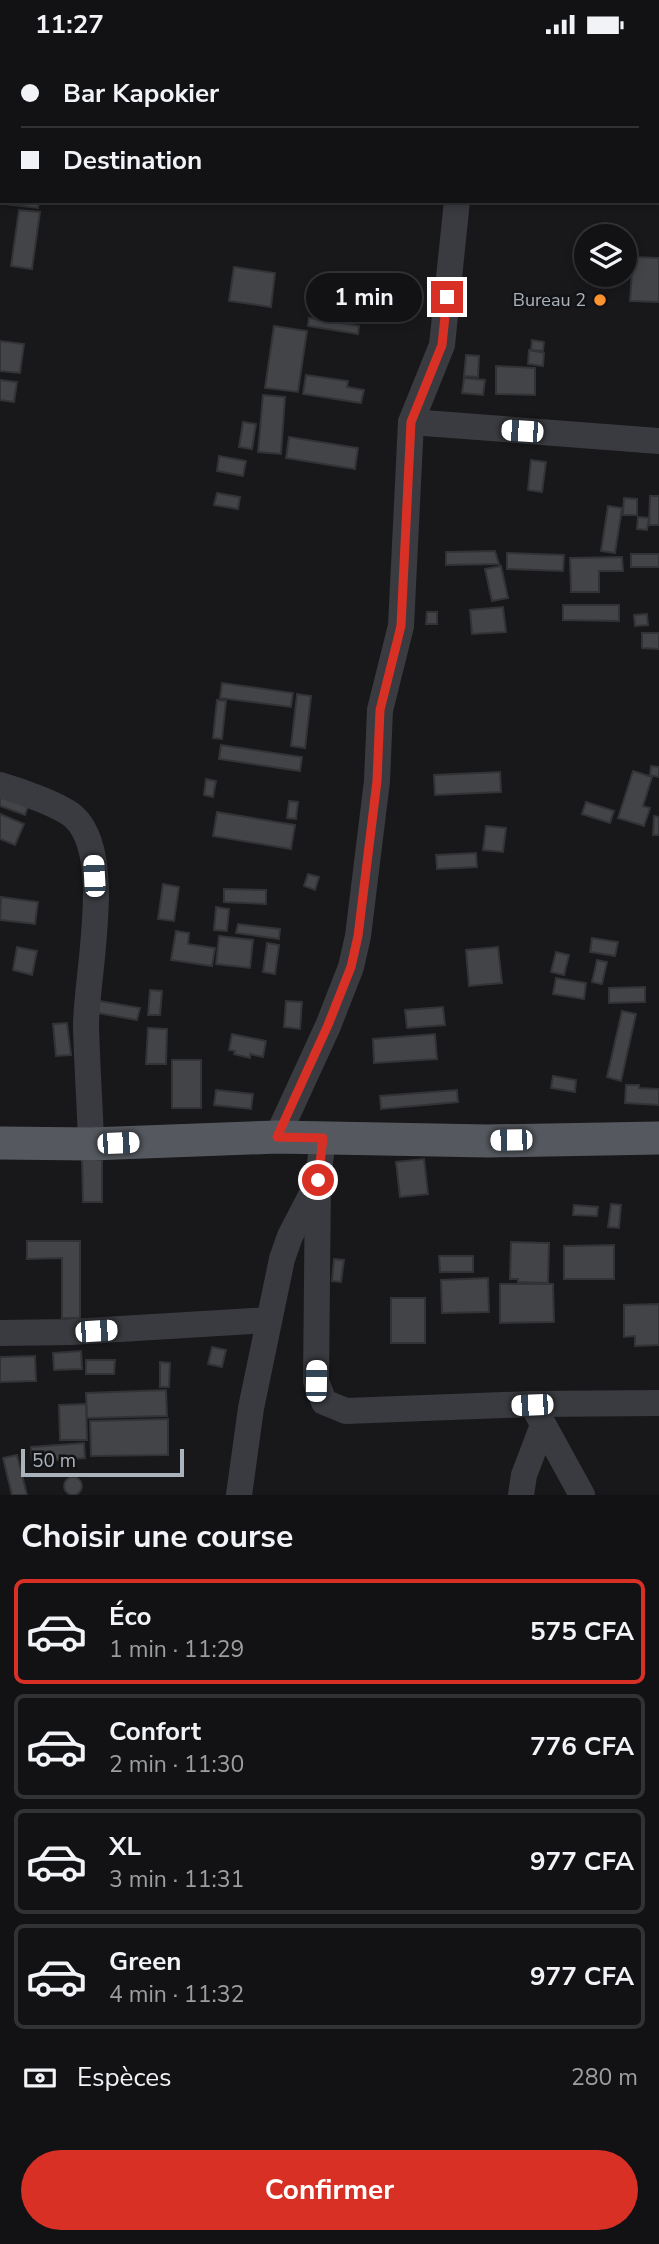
<!DOCTYPE html>
<html lang="fr">
<head>
<meta charset="utf-8">
<style>
	:root { --surface:#121214; --page:#1b1b1d; --text:#f1f3f6; --muted:#9c9ea0; --line:#313234; --accent:#d93025 }
	body { margin:0; font-family:"Nunito Sans",sans-serif; background:var(--page); color:var(--text); height:100vh; display:flex; flex-direction:column; font-size:26px; white-space:nowrap }
	* { box-sizing:border-box; margin:0 }
	p { font-size:23px; color:var(--muted) }
	.icon { flex:none; width:38px; height:38px; fill:none; stroke:currentColor; stroke-width:2; stroke-linecap:round; stroke-linejoin:round }
	.map { position:relative; height:1446px; overflow:hidden }
	.side { display:flex; flex-direction:column; background:var(--surface); flex:1 }
	.side>* { flex:none }
	.guide { position:absolute; left:0px; top:0px; width:660px; height:154px; box-shadow:0 4px 10px #0003,0 0 0 2px var(--line); display:grid; align-content:center; height:154px; padding:0 21px; background:var(--surface) }
	.tools { position:absolute; left:574px; top:175px; display:grid; gap:14px }
	.tools a { display:grid; place-items:center; width:63px; height:63px; border-radius:50%; background:var(--surface); box-shadow:0 4px 10px #0003,0 0 0 2px var(--line); font-size:35px }
	.scale { position:absolute; left:21px; bottom:18px; width:163px; box-sizing:border-box; padding-left:7px; border:4px solid #aab2bb; border-top:0; font-size:19px; line-height:24px; white-space:nowrap; color:#aab2bb; -webkit-text-stroke:5px #131315; paint-order:stroke }
	.end { position:absolute; width:32px; height:32px; margin:-16px; border:9px solid #d93025; background:#fff; box-shadow:0 0 0 4px #fff }
	.from { border-radius:50% }
	.bubble { position:absolute; height:49px; border-radius:24px; background:var(--surface); box-shadow:0 4px 10px #0003,0 0 0 2px var(--line); font-size:23px; font-weight:700; line-height:49px; text-align:center }
	.car { position:absolute; width:21px; height:42px; margin:-21px -10px; border-radius:9px; box-shadow:0 0 5px 2px #0007; background:linear-gradient(#fff 24%,#345 0 40%,#fff 0 76%,#345 0 86%,#fff 0) }
	.guide b { display:flex; align-items:center; gap:24px; height:66px; font-size:26px }
	.guide b+b { border-top:2px solid var(--line) }
	.guide i { width:18px; height:18px; background:var(--text) }
	ul { padding:0; list-style:none }
	li { display:flex; align-items:center; gap:21px; height:105px; margin:0 14px 10px; padding:0 7px; border:4px solid var(--line); border-radius:10px }
	li div { flex:1 }
	li b { display:block; font-size:26px }
	li em { font-style:normal; font-weight:700 }
	li.active { border-color:var(--accent) }
	li>.icon { width:63px; height:63px; stroke-width:1.5 }
	h2 { padding:0 21px; font-size:32px; line-height:84px }
	.pay { display:flex; align-items:center; gap:18px; height:77px; padding:0 21px; font-size:26px }
	.pay p { margin-inline-start:auto }
	.action { display:flex; gap:14px; margin-top:auto; padding:14px 21px }
	.action a { flex:1; height:80px; border-radius:42px; background:var(--accent); color:#fff; font-size:28px; font-weight:700; line-height:80px; text-align:center }
	.status { display:flex; justify-content:space-between; align-items:center; height:49px; padding:0 35px; background:var(--surface); direction:ltr }
	.status svg { height:19px; fill:currentColor }
	.map>svg:first-child { display:block }
	.building { fill:#424447; stroke:#323336; stroke-width:2 }
	.lines { fill:none; stroke-linecap:round; stroke-linejoin:round }
	.minor { stroke:#393b40; stroke-width:26 }
	.major { stroke:#55595f; stroke-width:33 }
	.route { stroke:#d93025; stroke-width:9 }
	.poi-dot { fill:#fa9330; stroke:#131315; stroke-width:2.5 }
	.labels { text-anchor:middle; dominant-baseline:central; stroke-width:5; stroke-linejoin:round; paint-order:stroke }
	.poi-label { font-size:18px; fill:#aab2bb; stroke:#131315; text-anchor:end }
</style>
</head>
<body>
<div class="status"><b>11:27</b><svg viewBox="0 0 49 12"><path d="M0 12V9h3v3zM5 12V6h3v6zM10 12V3h3v9zM15 12V0h3v12zM26 1h20v11H26zM47 4h2v5h-2z"/></svg></div>
<div class="map">
<svg width="659" height="1446" viewBox="0 0 659 1446">
	<rect width="100%" height="100%" fill="#18181a"/>
	<g class="building">
		<polygon points="6,152 39,152 38,159 6,155"/>
		<polygon points="19,161 40,163 32,220 11,217"/>
		<polygon points="633,208 659,209 659,253 630,252"/>
		<polygon points="234,218 275,224 271,258 229,252"/>
		<polygon points="309,269 359,277 358,285 308,277"/>
		<polygon points="274,277 307,282 298,343 265,339"/>
		<polygon points="532,291 544,293 543,302 531,301"/>
		<polygon points="0,292 24,295 20,324 0,322"/>
		<polygon points="529,301 544,304 543,317 528,315"/>
		<polygon points="466,306 479,307 478,328 464,327"/>
		<polygon points="496,317 535,319 535,346 496,345"/>
		<polygon points="306,326 348,332 347,338 364,341 361,354 303,345"/>
		<polygon points="464,329 485,331 483,346 462,344"/>
		<polygon points="0,331 17,333 14,353 0,351"/>
		<polygon points="263,346 285,348 281,405 258,403"/>
		<polygon points="243,373 256,375 252,400 239,398"/>
		<polygon points="289,388 358,399 355,420 286,409"/>
		<polygon points="219,407 246,412 243,427 217,422"/>
		<polygon points="531,411 546,413 542,443 528,441"/>
		<polygon points="217,444 240,448 238,460 214,456"/>
		<polygon points="650,447 659,447 659,476 649,476"/>
		<polygon points="624,449 637,450 637,466 623,466"/>
		<polygon points="608,457 622,459 615,504 601,502"/>
		<polygon points="638,468 649,469 647,481 637,480"/>
		<polygon points="495,502 499,515 446,516 446,503"/>
		<polygon points="507,504 564,506 563,522 507,520"/>
		<rect x="631" y="505" width="28" height="13"/>
		<polygon points="622,508 623,522 599,522 599,543 571,543 570,509"/>
		<polygon points="501,517 508,549 492,552 485,520"/>
		<polygon points="563,556 619,556 619,572 563,571"/>
		<polygon points="503,558 506,583 472,585 470,561"/>
		<polygon points="427,563 437,563 437,575 426,575"/>
		<polygon points="647,565 648,576 635,577 634,566"/>
		<polygon points="642,584 659,584 659,600 642,599"/>
		<polygon points="222,634 293,644 291,658 220,649"/>
		<polygon points="297,645 311,647 305,699 291,697"/>
		<polygon points="217,651 226,652 222,690 213,689"/>
		<polygon points="221,696 302,708 300,722 219,710"/>
		<polygon points="651,717 659,718 659,728 650,726"/>
		<polygon points="633,722 652,728 643,757 650,759 644,777 618,769"/>
		<polygon points="500,723 501,743 435,746 434,726"/>
		<polygon points="206,730 216,732 213,748 204,746"/>
		<polygon points="0,740 30,751 25,766 0,757"/>
		<polygon points="289,752 298,753 296,770 287,769"/>
		<polygon points="586,753 614,762 610,774 582,765"/>
		<polygon points="217,763 295,776 291,800 213,787"/>
		<polygon points="0,765 24,775 15,796 0,790"/>
		<polygon points="654,767 659,768 659,786 653,786"/>
		<polygon points="486,777 506,779 503,803 483,801"/>
		<polygon points="476,804 477,818 437,820 436,806"/>
		<polygon points="308,825 319,828 315,841 304,837"/>
		<polygon points="163,835 179,838 174,872 158,870"/>
		<polygon points="224,840 266,841 266,855 224,853"/>
		<polygon points="1,848 38,853 35,875 0,871"/>
		<polygon points="216,858 229,860 227,882 214,881"/>
		<polygon points="238,875 280,880 279,890 236,884"/>
		<polygon points="176,882 189,884 188,895 215,899 212,917 171,911"/>
		<polygon points="219,887 253,891 250,919 216,915"/>
		<polygon points="592,889 618,893 615,907 590,903"/>
		<polygon points="267,894 279,896 275,925 263,923"/>
		<polygon points="17,898 37,902 32,926 13,921"/>
		<polygon points="498,898 502,934 469,937 466,901"/>
		<polygon points="556,903 569,906 564,926 551,923"/>
		<polygon points="597,911 607,913 602,935 592,933"/>
		<polygon points="556,929 586,934 584,950 553,945"/>
		<polygon points="645,938 645,953 609,954 609,939"/>
		<polygon points="150,941 162,942 160,966 148,966"/>
		<polygon points="94,951 140,959 137,971 92,963"/>
		<polygon points="286,952 302,953 300,980 284,978"/>
		<polygon points="443,958 445,976 407,979 405,961"/>
		<polygon points="622,962 636,965 621,1032 607,1028"/>
		<polygon points="67,974 71,1006 56,1007 53,975"/>
		<polygon points="148,979 167,980 166,1015 146,1015"/>
		<polygon points="232,985 266,992 263,1008 250,1005 250,1009 234,1005 235,1002 229,1001"/>
		<polygon points="435,985 437,1010 374,1014 373,990"/>
		<rect x="172" y="1011" width="29" height="48"/>
		<polygon points="553,1027 576,1031 575,1043 551,1039"/>
		<polygon points="626,1036 639,1036 639,1039 659,1040 659,1056 625,1054"/>
		<polygon points="216,1041 253,1045 251,1060 214,1056"/>
		<polygon points="457,1041 458,1053 381,1060 380,1047"/>
		<polygon points="424,1110 428,1145 400,1148 396,1113"/>
		<polygon points="82,1111 102,1111 102,1153 83,1153"/>
		<polygon points="611,1155 621,1156 619,1179 608,1178"/>
		<polygon points="574,1156 598,1158 597,1167 573,1166"/>
		<polygon points="27,1192 80,1192 80,1269 62,1269 62,1209 27,1210"/>
		<polygon points="511,1193 549,1194 548,1234 518,1233 518,1230 510,1230"/>
		<polygon points="614,1196 614,1230 564,1230 564,1197"/>
		<polygon points="439,1207 473,1207 473,1223 440,1223"/>
		<polygon points="334,1210 344,1211 341,1233 332,1232"/>
		<polygon points="488,1229 489,1263 442,1264 441,1231"/>
		<polygon points="500,1235 553,1235 554,1273 500,1274"/>
		<rect x="391" y="1249" width="34" height="45"/>
		<polygon points="659,1255 659,1296 635,1297 635,1287 624,1288 624,1256"/>
		<polygon points="212,1298 226,1301 222,1318 208,1315"/>
		<polygon points="81,1302 82,1320 54,1321 53,1304"/>
		<polygon points="35,1307 36,1332 0,1333 0,1308"/>
		<polygon points="86,1311 115,1311 114,1325 86,1325"/>
		<polygon points="160,1313 170,1314 169,1338 160,1338"/>
		<polygon points="166,1341 167,1367 87,1369 86,1344"/>
		<polygon points="86,1355 87,1391 60,1391 59,1356"/>
		<polygon points="168,1370 168,1406 91,1407 90,1372"/>
		<polygon points="84,1394 85,1409 32,1413 31,1398"/>
		<polygon points="17,1406 27,1446 12,1446 3,1409"/>
		<circle cx="73" cy="1437" r="9"/>
	</g>
	<g class="lines">
		<g class="minor">
			<polyline points="471,0 471,2"/>
			<polyline points="0,75 2,75"/>
			<polyline points="658,130 659,131"/>
			<polyline points="411,373 659,392"/>
			<path d="M0 736C17 741 61 756 74 768 115 806 86 926 86 977 87 1017 90 1056 91 1095"/>
			<polyline points="277,1088 328,977 351,918 358,887 377,732 380,661 401,577 411,373 442,296 457,152"/>
			<polyline points="323,1089 318,1131 316,1332 324,1353 346,1362 532,1355 659,1354"/>
			<polyline points="0,1284 71,1283 269,1271"/>
			<polyline points="532,1355 582,1446"/>
			<polyline points="239,1446 251,1359 282,1210 290,1187 315,1139"/>
			<polyline points="521,1446 524,1426 543,1376"/>
		</g>
		<polyline class="major" points="0,1094 91,1095 277,1088 488,1092 659,1089"/>
	</g>
	<g class="lines">
		<polyline class="route" points="318,1131 323,1089 277,1088 328,976 351,918 358,887 377,732 380,661 401,577 411,373 442,296 447,248"/>
	</g>
	<circle class="poi-dot" cx="600" cy="251" r="7"/>
	<g class="labels">
		<g class="poi-label">
			<text x="586" y="251">Bureau 2</text>
		</g>
	</g>
</svg>
<div class="tools">
<a><svg class="icon" aria-label="layers" viewBox="0 0 24 24"><path d="M12 4l9 5-9 5-9-5zM3 14l9 5 9-5"/></svg></a>
</div>
<div class="scale">50 m</div>
<i class="end from" style="left:318px;top:1131px"></i>
<i class="end" style="left:447px;top:248px"></i>
<div class="bubble" style="left:306px;top:224px;width:116px">1 min</div>
<i class="car" style="left:522px;top:382px;rotate:274deg"></i>
<i class="car" style="left:94px;top:827px;rotate:357deg"></i>
<i class="car" style="left:511px;top:1091px;rotate:269deg"></i>
<i class="car" style="left:118px;top:1094px;rotate:88deg"></i>
<i class="car" style="left:96px;top:1282px;rotate:86deg"></i>
<i class="car" style="left:316px;top:1332px;rotate:1deg"></i>
<i class="car" style="left:532px;top:1356px;rotate:268deg"></i>
<div class="guide">
<b><i class="from"></i>Bar Kapokier</b>
<b><i></i>Destination</b>
</div>
</div>
<section class="side">
<h2>Choisir une course</h2>
<ul>
<li class="active"><svg class="icon" aria-label="car" viewBox="0 0 24 24"><path d="M5 17H2v-5l4-1 3-4h7l3 4 3 1v5h-3M9 17h6M6 11h13"/><circle cx="7" cy="17" r="2"/><circle cx="17" cy="17" r="2"/></svg><div><b>Éco</b><p>1 min · 11:29</p></div><em>575 CFA</em></li>
<li><svg class="icon" aria-label="car" viewBox="0 0 24 24"><path d="M5 17H2v-5l4-1 3-4h7l3 4 3 1v5h-3M9 17h6M6 11h13"/><circle cx="7" cy="17" r="2"/><circle cx="17" cy="17" r="2"/></svg><div><b>Confort</b><p>2 min · 11:30</p></div><em>776 CFA</em></li>
<li><svg class="icon" aria-label="car" viewBox="0 0 24 24"><path d="M5 17H2v-5l4-1 3-4h7l3 4 3 1v5h-3M9 17h6M6 11h13"/><circle cx="7" cy="17" r="2"/><circle cx="17" cy="17" r="2"/></svg><div><b>XL</b><p>3 min · 11:31</p></div><em>977 CFA</em></li>
<li><svg class="icon" aria-label="car" viewBox="0 0 24 24"><path d="M5 17H2v-5l4-1 3-4h7l3 4 3 1v5h-3M9 17h6M6 11h13"/><circle cx="7" cy="17" r="2"/><circle cx="17" cy="17" r="2"/></svg><div><b>Green</b><p>4 min · 11:32</p></div><em>977 CFA</em></li>
</ul>
<div class="pay"><svg class="icon" aria-label="cash" viewBox="0 0 24 24"><path d="M3 7h18v10H3z"/><circle cx="12" cy="12" r="2"/></svg>Espèces<p>280 m</p></div>
<div class="action"><a>Confirmer</a></div>
</section>
</body>
</html>
